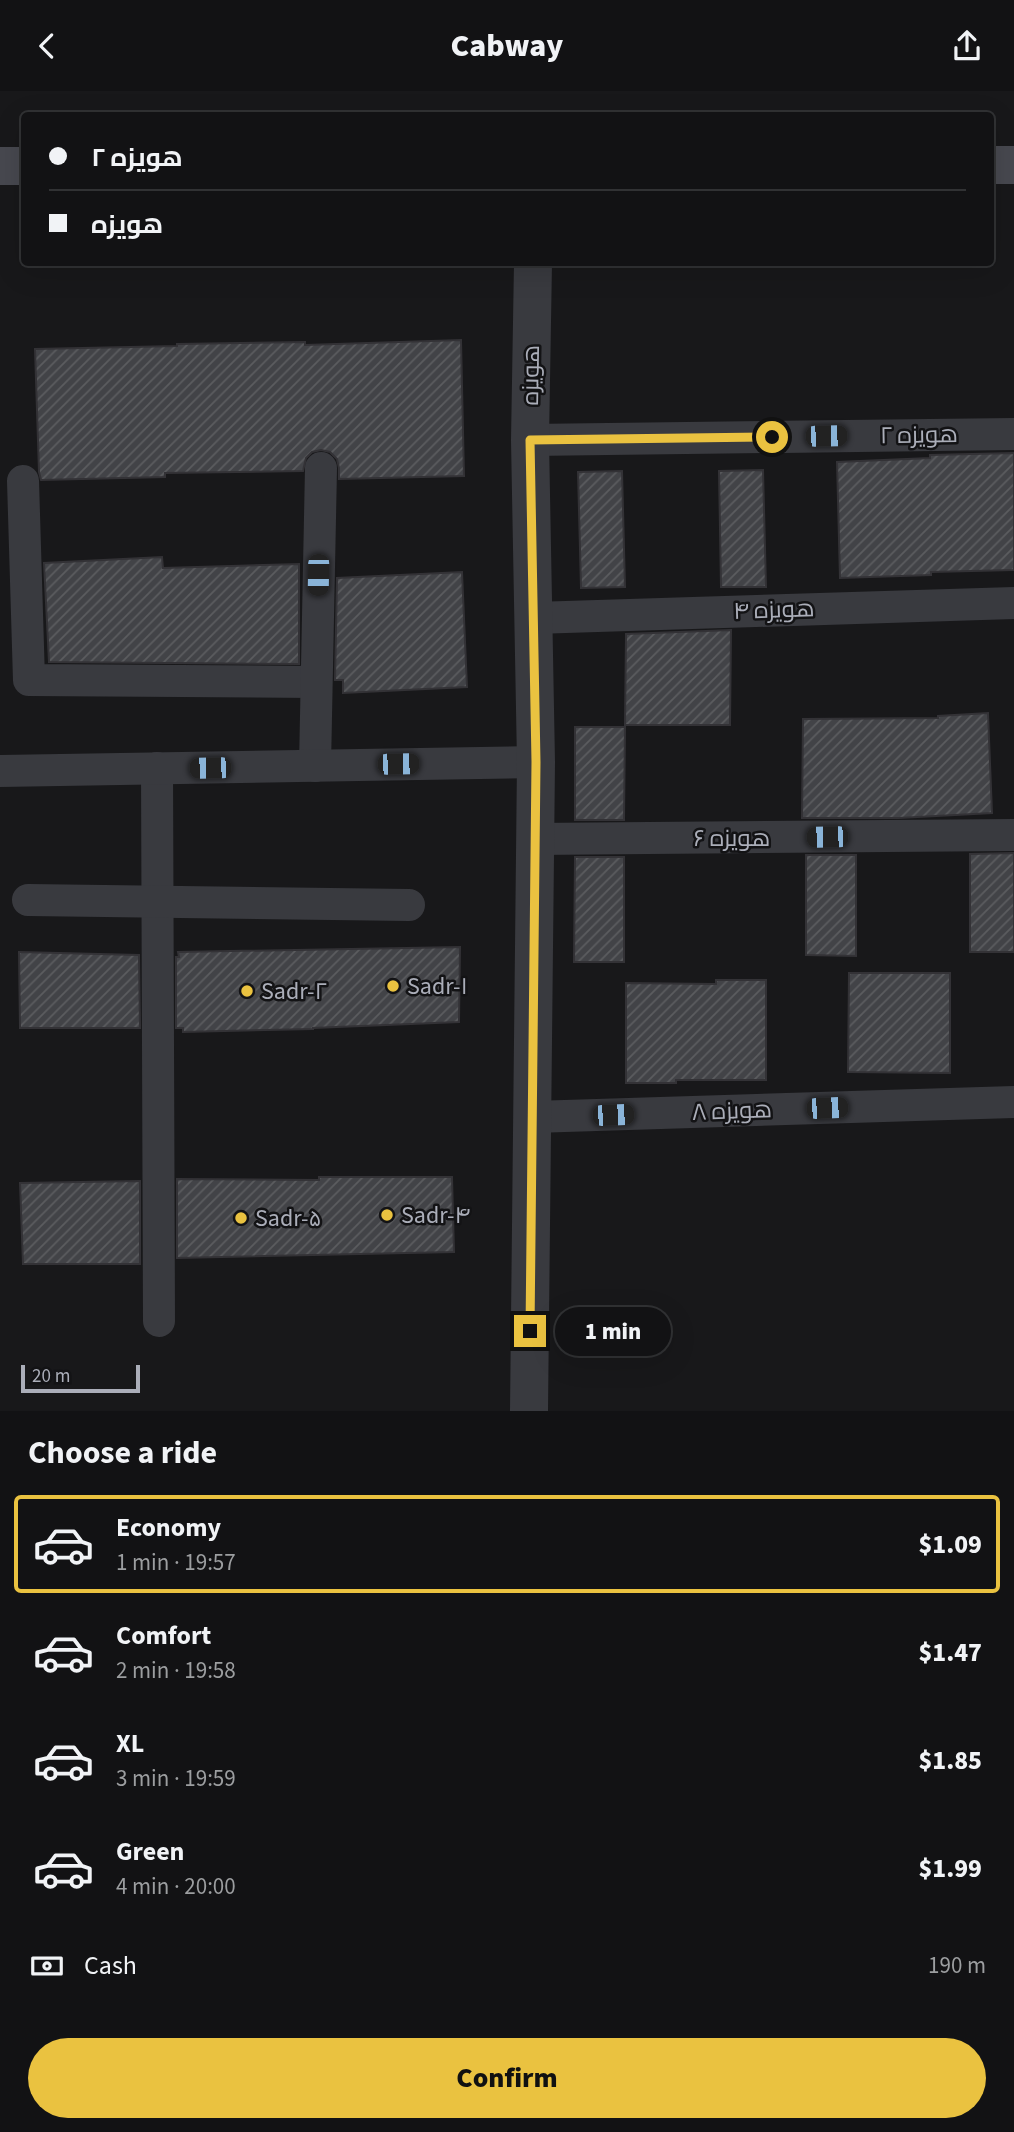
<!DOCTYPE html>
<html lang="en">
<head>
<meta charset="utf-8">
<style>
	:root { --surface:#121214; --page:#1b1b1d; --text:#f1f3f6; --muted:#9c9ea0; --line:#313234; --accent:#eac240 }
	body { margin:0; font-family:"Source Sans 3",Cairo,sans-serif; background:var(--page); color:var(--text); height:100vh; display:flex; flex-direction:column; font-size:26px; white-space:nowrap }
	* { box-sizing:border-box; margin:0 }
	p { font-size:23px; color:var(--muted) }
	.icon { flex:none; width:38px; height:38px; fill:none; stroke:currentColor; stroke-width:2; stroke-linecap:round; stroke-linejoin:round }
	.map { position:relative; height:1320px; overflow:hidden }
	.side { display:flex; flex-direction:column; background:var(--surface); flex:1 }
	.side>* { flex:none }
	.hud { position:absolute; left:21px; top:21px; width:973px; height:154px; border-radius:7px; box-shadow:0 7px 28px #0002,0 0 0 2px var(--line); display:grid; align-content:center; height:154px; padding:0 28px; background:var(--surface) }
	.scale { position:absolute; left:21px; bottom:18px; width:119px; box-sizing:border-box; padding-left:7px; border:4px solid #abaeb9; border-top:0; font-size:19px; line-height:24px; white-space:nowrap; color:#abaeb9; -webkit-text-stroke:5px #131315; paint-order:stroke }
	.end { position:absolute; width:32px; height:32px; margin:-16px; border:9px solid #eac240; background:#111; box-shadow:0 0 0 4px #111 }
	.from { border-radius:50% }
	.bubble { position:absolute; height:49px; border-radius:24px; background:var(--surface); box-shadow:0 7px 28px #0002,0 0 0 2px var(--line); font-size:23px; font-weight:800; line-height:49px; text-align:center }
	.car { position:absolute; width:21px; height:42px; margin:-21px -10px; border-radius:9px; box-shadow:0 0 5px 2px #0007; background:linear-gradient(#222 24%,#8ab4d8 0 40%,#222 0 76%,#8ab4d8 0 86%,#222 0) }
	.hud b { display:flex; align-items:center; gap:24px; height:66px; font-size:26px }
	.hud b+b { border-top:2px solid var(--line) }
	.hud i { width:18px; height:18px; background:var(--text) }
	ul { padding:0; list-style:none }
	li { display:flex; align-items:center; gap:21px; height:98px; margin:0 14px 10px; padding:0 14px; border:4px solid transparent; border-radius:7px }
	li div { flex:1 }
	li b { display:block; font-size:26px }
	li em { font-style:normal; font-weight:800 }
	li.on { border-color:var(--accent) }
	li>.icon { width:63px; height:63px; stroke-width:1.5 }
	h2 { padding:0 28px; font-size:32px; line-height:84px }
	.pay { display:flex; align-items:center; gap:18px; height:77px; padding:0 28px; font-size:26px }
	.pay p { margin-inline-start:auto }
	.primary-button { display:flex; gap:14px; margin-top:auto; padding:14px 28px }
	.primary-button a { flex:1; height:80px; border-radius:42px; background:var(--accent); color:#111; font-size:28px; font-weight:800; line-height:80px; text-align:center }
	header { display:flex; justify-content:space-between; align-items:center; height:91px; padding:0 28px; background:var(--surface); font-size:32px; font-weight:800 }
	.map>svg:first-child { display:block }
	.building { fill:url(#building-hatch); stroke:#333236; stroke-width:2 }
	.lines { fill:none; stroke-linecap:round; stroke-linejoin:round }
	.minor { stroke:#393a3f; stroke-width:32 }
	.tertiary { stroke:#393a3f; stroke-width:38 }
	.secondary { stroke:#47484f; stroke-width:38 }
	.route { stroke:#eac240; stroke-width:9 }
	.poi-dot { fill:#eac240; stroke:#131315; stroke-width:2.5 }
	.labels { text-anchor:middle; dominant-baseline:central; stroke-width:5; stroke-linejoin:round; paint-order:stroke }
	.street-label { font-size:24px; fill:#abaeb9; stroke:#131315 }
	.poi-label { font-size:24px; fill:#abaeb9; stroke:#131315; text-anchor:start }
</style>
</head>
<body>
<header><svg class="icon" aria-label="back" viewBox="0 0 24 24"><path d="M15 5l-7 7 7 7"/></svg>Cabway<svg class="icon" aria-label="share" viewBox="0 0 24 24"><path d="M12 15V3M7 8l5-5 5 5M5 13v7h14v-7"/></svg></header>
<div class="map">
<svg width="1014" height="1320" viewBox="0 0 1014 1320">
	<defs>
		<pattern id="building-hatch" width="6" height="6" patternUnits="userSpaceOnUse" patternTransform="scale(1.75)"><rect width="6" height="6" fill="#424347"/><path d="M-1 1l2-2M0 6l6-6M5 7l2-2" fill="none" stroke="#5b5c5f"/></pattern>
	</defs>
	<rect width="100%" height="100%" fill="#18181a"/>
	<g class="building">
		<polygon points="461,249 464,385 339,388 339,377 337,368 330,361 321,359 312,361 306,367 303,380 165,382 165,386 41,389 39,381 35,258 177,255 177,253 305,251 305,254"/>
		<polygon points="1014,362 1014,479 931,481 931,484 840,487 837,371 930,367 930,364"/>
		<polygon points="763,379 766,496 721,496 719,380"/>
		<polygon points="622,380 625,496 581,497 578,381"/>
		<polygon points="162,466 163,477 299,473 299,573 49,571 44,472"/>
		<polygon points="462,481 467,596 343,602 343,589 335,589 337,487"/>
		<polygon points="731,539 730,634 625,634 626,543"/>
		<polygon points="988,622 992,722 899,727 802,727 803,628 938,627 938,625"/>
		<polygon points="575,636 625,636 624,729 575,729"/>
		<polygon points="1014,762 1014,861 970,861 970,763"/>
		<polygon points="806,764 856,764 856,865 806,864"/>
		<polygon points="575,766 624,766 624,871 574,871"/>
		<polygon points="460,856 459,931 313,937 313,938 183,941 183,937 176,937 176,866 179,866 178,861"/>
		<polygon points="19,861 139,864 140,937 20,937"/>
		<polygon points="849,882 950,882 950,982 848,981"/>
		<polygon points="716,889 766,889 766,989 676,989 676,992 626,992 626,892 716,893"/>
		<polygon points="319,1086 452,1086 454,1161 177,1167 177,1088 319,1089"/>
		<polygon points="140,1090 140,1173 23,1173 20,1092"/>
	</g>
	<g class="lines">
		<g class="minor">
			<polyline points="530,349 1014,343"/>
			<polyline points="23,390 29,589 316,591"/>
			<polyline points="534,527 1014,512"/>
			<polyline points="315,675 321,377"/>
			<polyline points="157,677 159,1230"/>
			<polyline points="0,680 536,671"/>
			<polyline points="534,748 1014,744"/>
			<polyline points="28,809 409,814"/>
			<polyline points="533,1026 1014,1011"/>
		</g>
		<polyline class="tertiary" points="529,1320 536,671 530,349 533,172"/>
		<g class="secondary">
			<polyline points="990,74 1014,74"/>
			<polyline points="0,75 24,75"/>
		</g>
	</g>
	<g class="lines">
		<polyline class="route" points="530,1240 536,671 530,349 772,346"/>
	</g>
	<g class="poi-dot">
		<circle cx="393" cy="895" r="7"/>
		<circle cx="247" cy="900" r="7"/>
		<circle cx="387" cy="1124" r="7"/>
		<circle cx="241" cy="1127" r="7"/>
	</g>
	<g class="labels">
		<g class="street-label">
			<text transform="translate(531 284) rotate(-89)">هویزه</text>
			<text transform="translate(919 344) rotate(-1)">هویزه ۲</text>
			<text transform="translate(774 519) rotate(-2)">هویزه ۴</text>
			<text x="732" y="747">هویزه ۶</text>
			<text transform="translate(732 1020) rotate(-2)">هویزه ۸</text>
		</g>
		<g class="poi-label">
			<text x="407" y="895">Sadr-۱</text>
			<text x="261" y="900">Sadr-۲</text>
			<text x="401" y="1124">Sadr-۴</text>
			<text x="255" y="1127">Sadr-۵</text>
		</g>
	</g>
</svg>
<div class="scale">20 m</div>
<i class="end from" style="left:772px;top:346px"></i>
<i class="end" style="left:530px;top:1240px"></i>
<div class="bubble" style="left:555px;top:1216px;width:116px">1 min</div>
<i class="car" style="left:826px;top:345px;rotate:89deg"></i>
<i class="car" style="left:318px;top:484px;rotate:181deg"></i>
<i class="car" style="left:398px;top:673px;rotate:89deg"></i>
<i class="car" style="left:210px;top:677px;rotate:269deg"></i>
<i class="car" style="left:827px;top:746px;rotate:269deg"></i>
<i class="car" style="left:827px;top:1017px;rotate:88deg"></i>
<i class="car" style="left:613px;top:1024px;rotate:88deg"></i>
<div class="hud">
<b><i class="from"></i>هویزه ۲</b>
<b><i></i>هویزه</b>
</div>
</div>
<section class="side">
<h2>Choose a ride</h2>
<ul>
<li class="on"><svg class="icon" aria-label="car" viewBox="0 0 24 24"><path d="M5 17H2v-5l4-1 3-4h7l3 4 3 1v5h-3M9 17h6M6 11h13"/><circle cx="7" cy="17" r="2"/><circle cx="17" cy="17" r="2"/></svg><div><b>Economy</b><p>1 min · 19:57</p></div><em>$1.09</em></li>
<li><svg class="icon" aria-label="car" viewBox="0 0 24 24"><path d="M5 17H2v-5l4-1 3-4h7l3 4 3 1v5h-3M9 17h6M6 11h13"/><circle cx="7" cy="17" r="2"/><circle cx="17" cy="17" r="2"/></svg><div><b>Comfort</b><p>2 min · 19:58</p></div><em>$1.47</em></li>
<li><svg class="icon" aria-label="car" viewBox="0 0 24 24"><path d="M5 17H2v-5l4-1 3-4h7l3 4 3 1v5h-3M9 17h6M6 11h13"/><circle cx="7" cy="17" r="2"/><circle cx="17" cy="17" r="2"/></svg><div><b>XL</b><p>3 min · 19:59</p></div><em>$1.85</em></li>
<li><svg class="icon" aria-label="car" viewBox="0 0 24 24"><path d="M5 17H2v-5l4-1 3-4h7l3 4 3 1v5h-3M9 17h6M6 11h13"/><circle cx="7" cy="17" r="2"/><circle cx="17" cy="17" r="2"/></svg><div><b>Green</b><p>4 min · 20:00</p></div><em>$1.99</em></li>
</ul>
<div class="pay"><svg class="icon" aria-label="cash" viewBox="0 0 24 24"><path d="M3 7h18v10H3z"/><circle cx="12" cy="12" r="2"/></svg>Cash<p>190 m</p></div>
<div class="primary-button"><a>Confirm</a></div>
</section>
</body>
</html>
